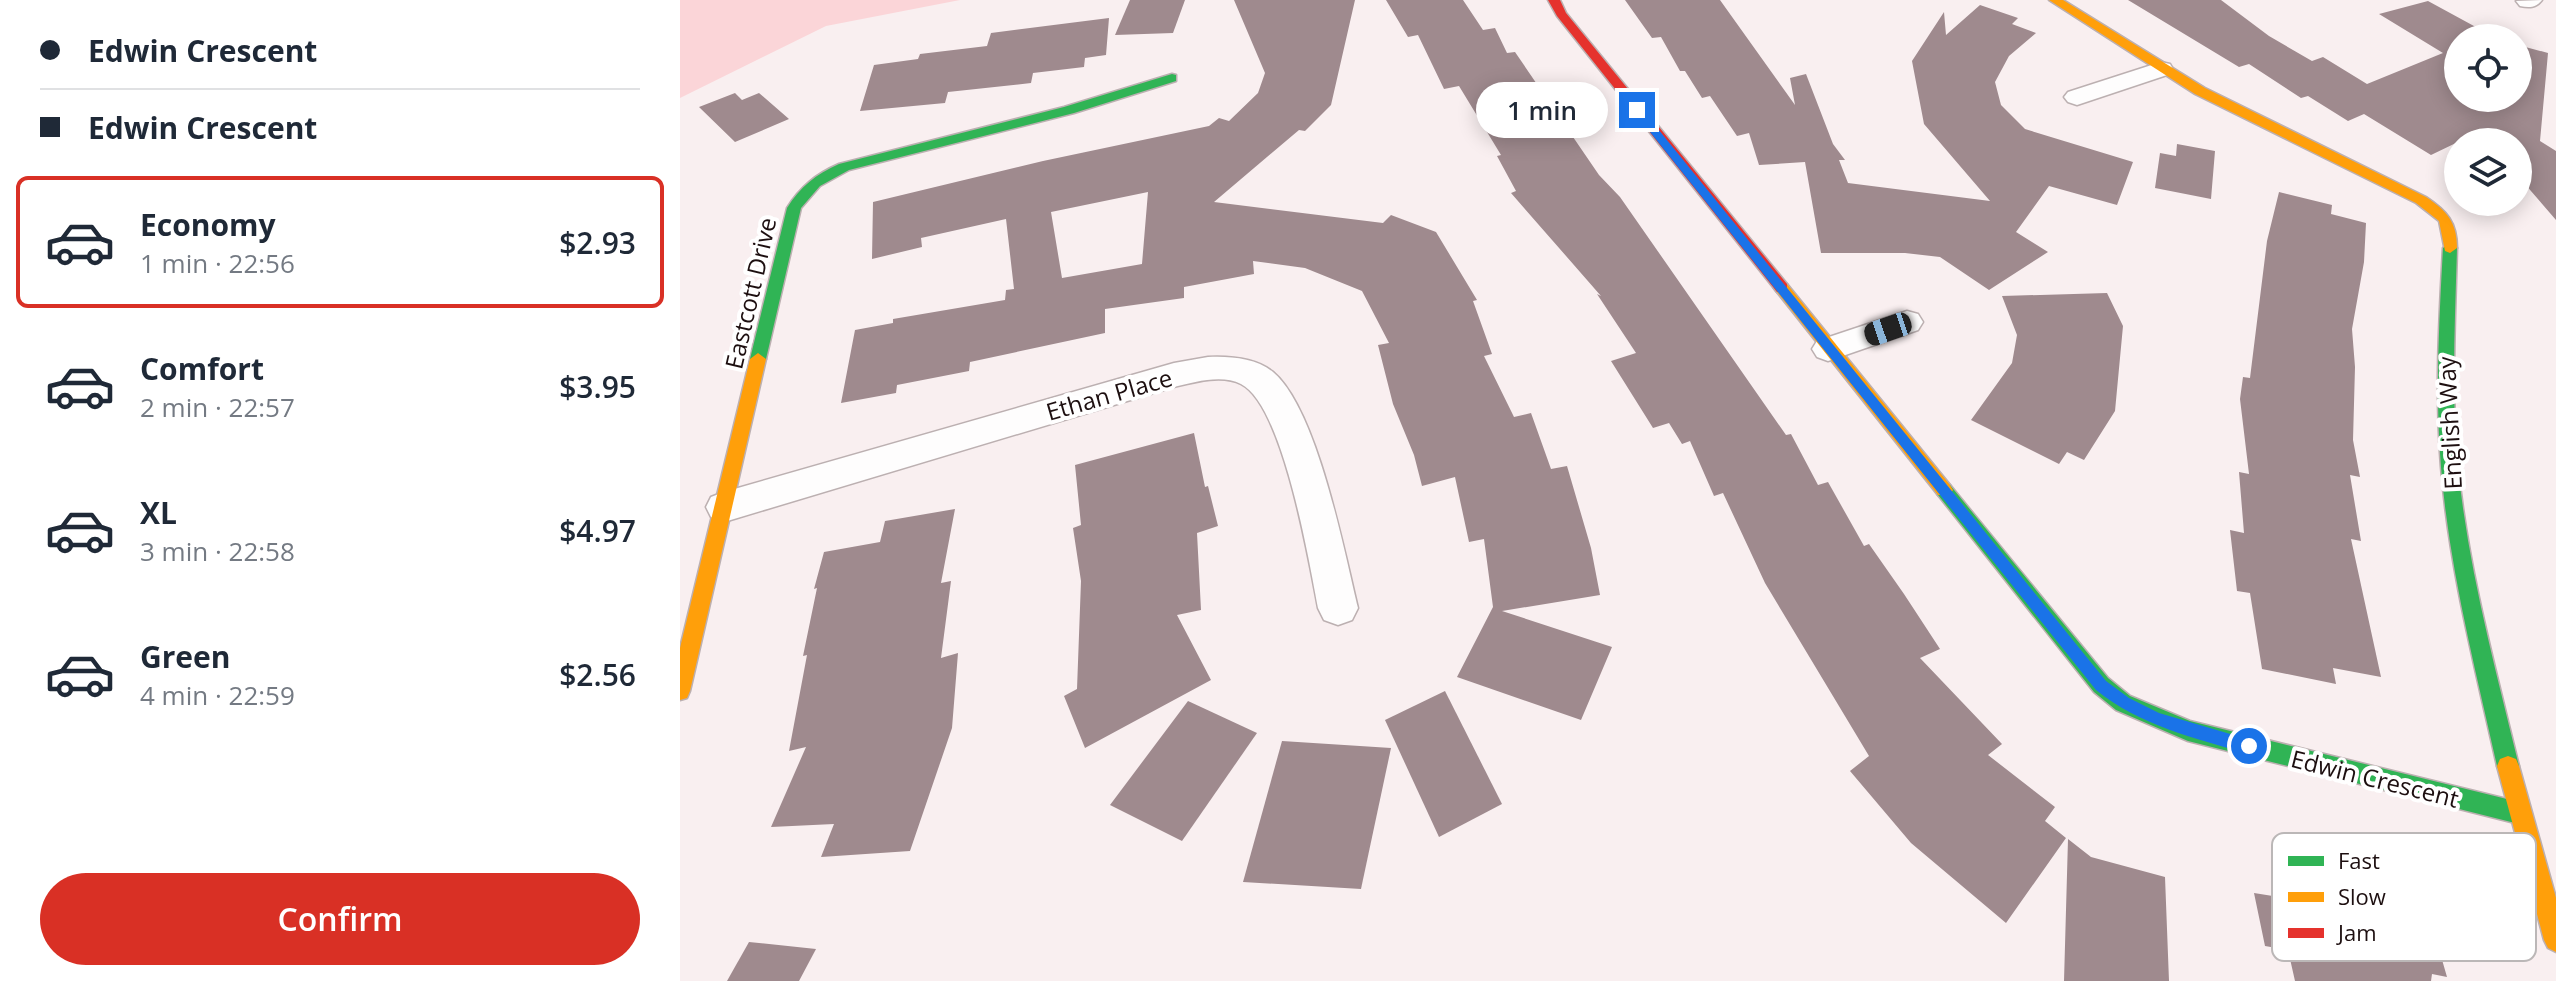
<!DOCTYPE html>
<html lang="en">
<head>
<meta charset="utf-8">
<style>
	:root { --surface:#fff; --page:#f2f2f3; --text:#1f2937; --muted:#747a83; --line:#e0e1e3; --accent:#d93025 }
	body { margin:0; font-family:"Open Sans",sans-serif; background:var(--page); color:var(--text); height:100vh; display:flex; flex-direction:column; font-size:30px; white-space:nowrap }
	* { box-sizing:border-box; margin:0 }
	p { font-size:26px; color:var(--muted) }
	.icon { flex:none; width:44px; height:44px; fill:none; stroke:currentColor; stroke-width:2; stroke-linecap:round; stroke-linejoin:round }
	.map { position:relative; flex:1; overflow:hidden }
	.panel { display:flex; flex-direction:column; background:var(--surface); width:680px }
	.panel>* { flex:none }
	.hud { display:grid; align-content:center; height:176px; padding:0 40px; background:var(--surface) }
	.buttons { position:absolute; left:1764px; top:24px; display:grid; gap:16px }
	.buttons a { display:grid; place-items:center; width:88px; height:88px; border-radius:50%; background:var(--surface); box-shadow:0 4px 20px #0003; font-size:40px }
	.end { position:absolute; width:36px; height:36px; margin:-18px; border:10px solid #1a73e8; background:#fff; box-shadow:0 0 0 4px #fff }
	.from { border-radius:50% }
	.bubble { position:absolute; height:56px; border-radius:28px; background:var(--surface); box-shadow:0 4px 20px #0003; font-size:26px; font-weight:600; line-height:56px; text-align:center }
	.car { position:absolute; width:24px; height:48px; margin:-24px -12px; border-radius:10px; box-shadow:0 0 6px 2px #0007; background:linear-gradient(#222 24%,#8ab4d8 0 40%,#222 0 76%,#8ab4d8 0 86%,#222 0) }
	.hud b { display:flex; align-items:center; gap:28px; height:76px; font-size:30px }
	.hud b+b { border-top:2px solid var(--line) }
	.hud i { width:20px; height:20px; background:var(--text) }
	ul { padding:0; list-style:none }
	li { display:flex; align-items:center; gap:24px; height:132px; margin:0 16px 12px; padding:0 24px; border:4px solid transparent; border-radius:12px }
	li div { flex:1 }
	li b { display:block; font-size:30px }
	li em { font-style:normal; font-weight:600 }
	li.selected { border-color:var(--accent) }
	li>.icon { width:72px; height:72px; stroke-width:1.5 }
	.button { display:flex; gap:16px; margin-top:auto; padding:16px 40px }
	.button a { flex:1; height:92px; border-radius:48px; background:var(--accent); color:#fff; font-size:32px; font-weight:600; line-height:92px; text-align:center }
	main { display:flex; flex:1; min-height:0 }
	.map>svg:first-child { display:block }
	.green { fill:#fbd5d8 }
	.building { fill:#9f8a8e; fill-rule:evenodd }
	.lines { fill:none; stroke-linecap:round; stroke-linejoin:round }
	.street-casing { stroke:#bcb0b1; stroke-width:3 }
	.fast-casing { stroke:#bcb0b1; stroke-width:3 }
	.slow-casing { stroke:#bcb0b1; stroke-width:3 }
	.jam-casing { stroke:#bcb0b1; stroke-width:3 }
	.street { fill:#fefdfd; fill-rule:evenodd }
	.fast { fill:#30b455; fill-rule:evenodd }
	.slow { fill:#ff9f0a; fill-rule:evenodd }
	.jam { fill:#e5322d; fill-rule:evenodd }
	.route { fill:#1a73e8 }
	.labels { text-anchor:middle; dominant-baseline:central; stroke-width:8; stroke-linejoin:round; paint-order:stroke }
	.street-label { font-size:24px; fill:#1d0f10; stroke:#fff }
	.key { fill:#fff; stroke:#bbb7b7; stroke-width:2 }
	.key-label { font-size:22px; fill:#1d0f10 }
</style>
</head>
<body>
<main>
<section class="panel">
<div class="hud">
<b><i class="from"></i>Edwin Crescent</b>
<b><i></i>Edwin Crescent</b>
</div>
<ul>
<li class="selected"><svg class="icon" aria-label="car" viewBox="0 0 24 24"><path d="M5 17H2v-5l4-1 3-4h7l3 4 3 1v5h-3M9 17h6M6 11h13"/><circle cx="7" cy="17" r="2"/><circle cx="17" cy="17" r="2"/></svg><div><b>Economy</b><p>1 min · 22:56</p></div><em>$2.93</em></li>
<li><svg class="icon" aria-label="car" viewBox="0 0 24 24"><path d="M5 17H2v-5l4-1 3-4h7l3 4 3 1v5h-3M9 17h6M6 11h13"/><circle cx="7" cy="17" r="2"/><circle cx="17" cy="17" r="2"/></svg><div><b>Comfort</b><p>2 min · 22:57</p></div><em>$3.95</em></li>
<li><svg class="icon" aria-label="car" viewBox="0 0 24 24"><path d="M5 17H2v-5l4-1 3-4h7l3 4 3 1v5h-3M9 17h6M6 11h13"/><circle cx="7" cy="17" r="2"/><circle cx="17" cy="17" r="2"/></svg><div><b>XL</b><p>3 min · 22:58</p></div><em>$4.97</em></li>
<li><svg class="icon" aria-label="car" viewBox="0 0 24 24"><path d="M5 17H2v-5l4-1 3-4h7l3 4 3 1v5h-3M9 17h6M6 11h13"/><circle cx="7" cy="17" r="2"/><circle cx="17" cy="17" r="2"/></svg><div><b>Green</b><p>4 min · 22:59</p></div><em>$2.56</em></li>
</ul>
<div class="button"><a>Confirm</a></div>
</section>
<div class="map">
<svg width="1876" height="981" viewBox="0 0 1876 981">
	<rect width="100%" height="100%" fill="#f9eff0"/>
	<polygon class="green" points="0,0 280,0 146,26 0,98"/>
	<g class="building">
		<polygon points="450,0 505,0 493,33 435,35"/>
		<path d="M554 0H675L651 105 625 131 619 130 534 202 703 223 711 215 756 232 797 300 793 301 812 354 804 356 834 417 851 413 871 469 887 466 911 548 920 595 822 611 932 647 901 720 777 677 813 607 804 539 789 542 775 477 742 486 734 455 713 404 698 345 709 343 682 291 625 268 573 261 574 274 504 287V298L425 309V333L290 362 289 371 217 385 216 393 161 403 175 330 213 323V319L325 300 326 290 334 289 326 219 241 238 242 247 192 259 193 202 363 161 529 126 539 118 549 121 578 93 585 73ZM468 192 462 264 382 278 371 212Z"/>
		<polygon points="706,0 783,0 803,30 815,28 827,53 835,52 919,175 940,197 1106,435 1111,434 1138,485 1148,482 1184,546 1189,544 1224,594 1260,649 1240,658 1322,744 1308,755 1375,807 1365,821 1386,838 1326,923 1231,843 1170,771 1189,756 1085,583 1043,493 1034,496 1010,441 1002,444 989,423 973,428 931,361 956,353 917,294 921,296 831,193 836,191 817,156 821,155 779,86 764,89 738,35 728,37"/>
		<polygon points="945,0 1040,0 1115,105 1110,78 1126,74 1153,144 1165,160 1159,160 1168,183 1310,201 1244,124 1232,61 1264,12 1266,35 1300,5 1338,18 1332,24 1356,33 1329,56 1315,82 1321,105 1345,129 1453,162 1437,205 1369,186 1336,232 1368,252 1309,290 1260,257 1225,253 1141,253 1125,162 1079,165 1069,133 1057,136 1030,96 1022,98 1005,71 1000,71 981,37 972,38"/>
		<polygon points="1448,0 1541,0 1589,36 1632,61 1643,57 1687,84 1763,53 1699,14 1748,1 1816,38 1778,38 1778,98 1838,98 1838,45 1868,53 1860,141 1876,151 1876,220 1838,176 1838,142 1778,142 1751,155 1684,114 1668,121 1628,96 1621,98 1569,64 1559,67"/>
		<polygon points="429,18 426,55 405,58 404,67 353,73 351,83 268,92 265,103 180,111 194,65 238,59 240,54 307,46 311,33"/>
		<polygon points="55,93 62,100 79,93 109,119 55,142 19,107"/>
		<polygon points="1497,144 1535,151 1531,199 1475,188 1480,153 1496,156"/>
		<polygon points="1599,192 1652,205 1651,214 1686,223 1684,262 1672,329 1675,367 1673,440 1680,477 1670,475 1681,541 1671,539 1701,677 1653,668 1656,684 1582,669 1570,593 1557,591 1550,530 1564,533 1559,472 1569,474 1560,399 1563,377 1570,378 1587,241"/>
		<polygon points="1427,293 1443,326 1435,411 1404,460 1387,452 1379,464 1291,420 1332,363 1337,335 1322,296"/>
		<polygon points="514,433 525,487 528,486 538,526 517,533 521,610 497,615 531,680 405,748 384,696 397,689 401,581 393,528 401,525 395,465"/>
		<polygon points="275,509 261,583 271,581 261,658 278,653 272,728 230,851 141,857 154,824 91,827 126,747 109,751 127,655 123,656 137,588 134,589 144,552 200,542 205,521"/>
		<polygon points="765,691 822,804 759,837 705,720"/>
		<polygon points="508,701 577,733 502,841 430,805"/>
		<polygon points="602,741 711,748 681,889 563,882"/>
		<polygon points="1388,839 1411,857 1485,877 1489,981 1384,981"/>
		<polygon points="1595,880 1746,904 1767,977 1752,974 1751,981 1615,981 1608,950 1585,946 1574,893 1599,897"/>
		<polygon points="69,942 136,949 119,981 47,981"/>
	</g>
	<g class="lines">
		<g class="street-casing">
			<g id="street">
				<path d="M1862 0C1856 8 1849 8 1840 6L1836 1Z"/>
				<polygon points="1481,62 1490,64 1493,69 1490,74 1397,105 1388,102 1384,97 1388,92"/>
				<polygon points="1227,311 1238,314 1243,322 1238,330 1148,361 1137,357 1132,349 1137,341"/>
				<path d="M528 357C550 356 576 358 593 372 637 409 664 551 678 608L672 620 658 625 644 620 638 608C629 561 603 405 561 384 542 374 514 382 494 387L44 522 31 517 26 507 31 497 44 492 494 363Z"/>
			</g>
		</g>
		<g class="fast-casing">
			<g id="fast">
				<path d="M492 74 496 75V81L394 113 169 170 140 186 121 208 86 359 78 365 72 363 70 359 107 208C120 187 136 174 159 164L384 107Z"/>
				<path d="M1770 243 1777 248C1775 321 1771 395 1778 467 1788 568 1815 667 1839 766L1836 773 1828 776 1820 773 1817 766C1795 667 1769 568 1761 467 1755 394 1759 321 1763 248Z"/>
				<polygon points="1264,483 1270,485 1428,678 1450,696 1510,721 1839,802 1847,805 1850,813 1847,821 1839,824 1508,741 1436,710 1414,692 1258,495 1255,490 1258,485"/>
			</g>
		</g>
		<g class="slow-casing">
			<g id="slow">
				<path d="M1369 0H1383L1525 88 1746 197C1767 211 1777 222 1777 248L1770 253 1765 251 1759 221 1736 203 1515 94Z"/>
				<polygon points="1102,283 1107,284 1270,485 1273,490 1270,495 1258,495 1097,292 1094,288"/>
				<polygon points="78,353 86,359 10,691 7,698 0,700 0,648 70,359"/>
				<polygon points="1828,756 1836,759 1839,766 1876,898 1876,952 1868,948 1864,940 1817,766 1820,759"/>
			</g>
		</g>
		<g class="jam-casing">
			<polygon id="jam" points="868,0 880,0 886,13 1107,284 1107,292 1097,292 877,16"/>
		</g>
		<use href="#street" class="street"/>
		<use href="#fast" class="fast"/>
		<use href="#slow" class="slow"/>
		<use href="#jam" class="jam"/>
	</g>
	<path class="route" d="M954 108H961L1426 681 1449 698 1479 713 1574 741V752L1569 754C1514 738 1461 726 1416 690L954 112Z"/>
	<g class="labels">
		<g class="street-label">
			<text transform="translate(70 293) rotate(-77)">Eastcott Drive</text>
			<text transform="translate(429 394) rotate(-16)">Ethan Place</text>
			<text transform="translate(1769 423) rotate(-93)">English Way</text>
			<text transform="translate(1695 778) rotate(14)">Edwin Crescent</text>
		</g>
	</g>
	<rect x="1592" y="833" width="264" height="128" rx="12" class="key"/>
	<rect x="1608" y="856" width="36" height="10" fill="#30b455"/>
	<rect x="1608" y="892" width="36" height="10" fill="#ff9f0a"/>
	<rect x="1608" y="928" width="36" height="10" fill="#e5322d"/>
	<g class="key-label">
		<text x="1658" y="869">Fast</text>
		<text x="1658" y="905">Slow</text>
		<text x="1658" y="941">Jam</text>
	</g>
</svg>
<div class="buttons">
<a><svg class="icon" aria-label="locate" viewBox="0 0 24 24"><circle cx="12" cy="12" r="6"/><path d="M12 2v4M12 18v4M2 12h4M18 12h4"/></svg></a>
<a><svg class="icon" aria-label="layers" viewBox="0 0 24 24"><path d="M12 4l9 5-9 5-9-5zM3 14l9 5 9-5"/></svg></a>
</div>
<i class="end from" style="left:1569px;top:746px"></i>
<i class="end" style="left:957px;top:110px"></i>
<div class="bubble" style="left:796px;top:82px;width:132px">1 min</div>
<i class="car" style="left:1208px;top:329px;rotate:251deg"></i>
</div>
</main>
</body>
</html>
